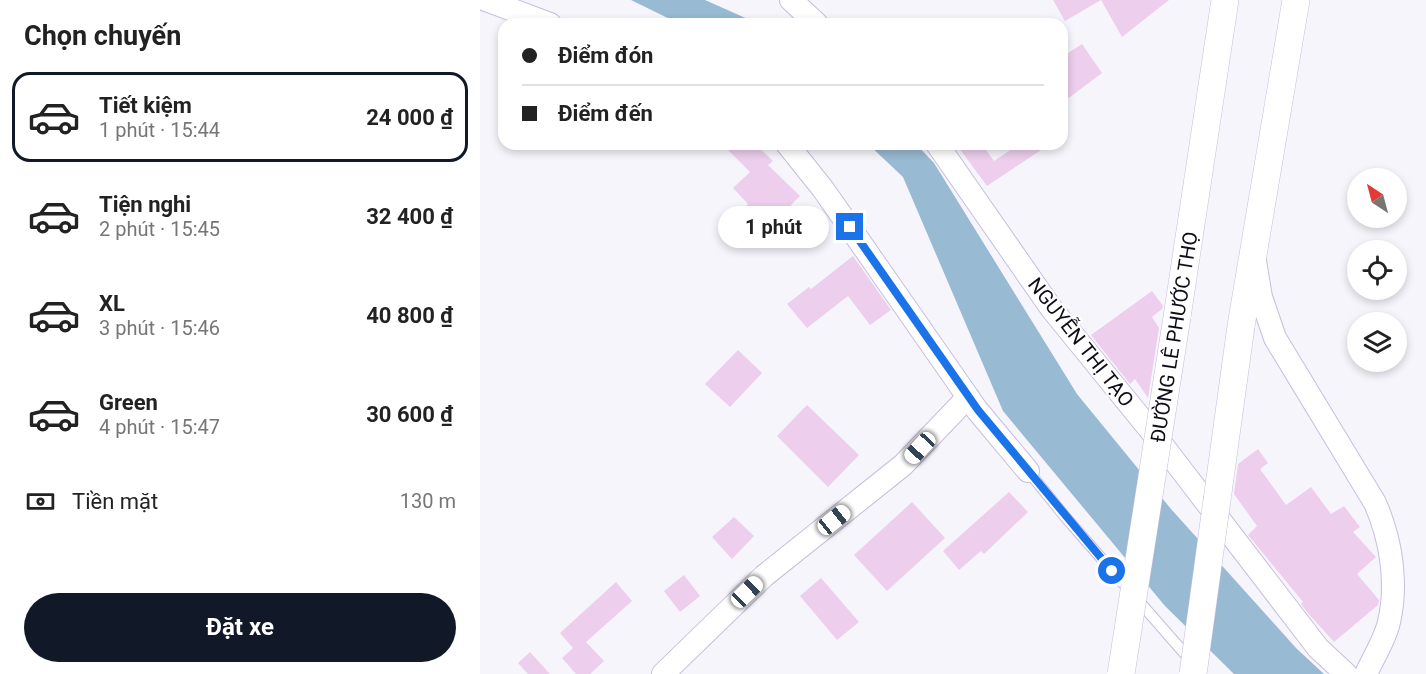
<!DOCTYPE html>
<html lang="vi">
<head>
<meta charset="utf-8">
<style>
	:root { --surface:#fff; --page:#f6f6f6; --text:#222; --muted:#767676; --line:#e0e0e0; --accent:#111827 }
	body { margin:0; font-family:Roboto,sans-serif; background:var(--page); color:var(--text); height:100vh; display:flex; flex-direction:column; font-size:22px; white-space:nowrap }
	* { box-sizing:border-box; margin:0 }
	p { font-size:20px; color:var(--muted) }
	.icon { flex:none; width:33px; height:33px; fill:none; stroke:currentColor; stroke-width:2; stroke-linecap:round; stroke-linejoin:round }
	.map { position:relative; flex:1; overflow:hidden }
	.panel { display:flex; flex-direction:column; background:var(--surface); width:480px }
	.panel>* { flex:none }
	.top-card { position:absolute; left:18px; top:18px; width:570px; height:132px; border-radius:18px; box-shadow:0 3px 9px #0003; display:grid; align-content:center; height:132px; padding:0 24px; background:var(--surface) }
	.needle { width:39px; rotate:324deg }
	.tools { position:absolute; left:867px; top:168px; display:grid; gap:12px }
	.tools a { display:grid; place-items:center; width:60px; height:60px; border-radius:50%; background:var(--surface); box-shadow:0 3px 9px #0003; font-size:30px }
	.end { position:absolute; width:27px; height:27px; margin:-14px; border:8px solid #1a73e8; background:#fff; box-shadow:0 0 0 3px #fff }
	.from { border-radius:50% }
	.bubble { position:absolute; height:42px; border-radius:21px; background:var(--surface); box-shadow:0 3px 9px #0003; font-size:20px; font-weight:700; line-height:42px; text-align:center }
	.car { position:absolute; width:18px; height:36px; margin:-18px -9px; border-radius:8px; box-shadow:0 0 4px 2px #0007; background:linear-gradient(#fff 24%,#345 0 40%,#fff 0 76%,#345 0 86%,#fff 0) }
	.top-card b { display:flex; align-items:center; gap:21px; height:57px; font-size:22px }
	.top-card b+b { border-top:2px solid var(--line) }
	.top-card i { width:15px; height:15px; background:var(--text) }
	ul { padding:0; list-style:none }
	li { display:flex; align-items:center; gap:18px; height:90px; margin:0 12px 9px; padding:0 12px; border:3px solid transparent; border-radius:18px }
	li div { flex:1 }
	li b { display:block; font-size:22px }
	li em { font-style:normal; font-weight:700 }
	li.active { border-color:var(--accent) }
	li>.icon { width:54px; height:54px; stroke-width:1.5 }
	h2 { padding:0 24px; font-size:27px; line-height:72px }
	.pay { display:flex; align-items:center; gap:15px; height:66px; padding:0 24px; font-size:22px }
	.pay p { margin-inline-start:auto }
	.action { display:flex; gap:12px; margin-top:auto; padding:12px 24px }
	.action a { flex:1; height:69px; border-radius:36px; background:var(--accent); color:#fff; font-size:24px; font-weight:700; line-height:69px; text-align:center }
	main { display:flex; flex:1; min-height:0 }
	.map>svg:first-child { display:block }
	.water { fill:#98bad3 }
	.building { fill:#edceec }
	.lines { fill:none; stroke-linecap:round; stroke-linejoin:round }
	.service-casing { stroke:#c7bddf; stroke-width:12 }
	.minor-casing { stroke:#c7bddf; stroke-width:24 }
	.tertiary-casing { stroke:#c7bddf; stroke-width:28 }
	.service { stroke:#fff; stroke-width:10 }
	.minor { stroke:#fff; stroke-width:22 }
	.tertiary { stroke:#fff; stroke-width:27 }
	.tertiary-bridge-casing { stroke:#c7bddf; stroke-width:28; stroke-linecap:butt }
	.tertiary-bridge { stroke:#fff; stroke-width:27 }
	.route { stroke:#1a73e8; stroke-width:8 }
	.labels { text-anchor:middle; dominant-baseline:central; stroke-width:4.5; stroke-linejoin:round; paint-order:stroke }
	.street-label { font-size:20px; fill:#110d18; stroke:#fff }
</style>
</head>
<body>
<main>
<section class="panel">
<h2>Chọn chuyến</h2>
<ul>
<li class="active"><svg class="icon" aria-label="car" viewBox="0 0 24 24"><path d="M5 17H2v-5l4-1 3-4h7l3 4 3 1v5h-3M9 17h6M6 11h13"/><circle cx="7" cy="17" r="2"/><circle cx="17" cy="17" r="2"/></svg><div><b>Tiết kiệm</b><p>1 phút · 15:44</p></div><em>24 000 ₫</em></li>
<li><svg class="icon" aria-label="car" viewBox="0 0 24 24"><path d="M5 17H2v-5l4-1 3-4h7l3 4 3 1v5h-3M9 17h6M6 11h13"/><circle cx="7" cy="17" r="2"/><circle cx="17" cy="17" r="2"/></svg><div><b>Tiện nghi</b><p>2 phút · 15:45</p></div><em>32 400 ₫</em></li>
<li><svg class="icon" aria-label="car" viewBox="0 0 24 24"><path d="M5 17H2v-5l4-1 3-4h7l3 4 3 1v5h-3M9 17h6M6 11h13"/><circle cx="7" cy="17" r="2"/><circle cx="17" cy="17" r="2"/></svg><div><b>XL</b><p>3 phút · 15:46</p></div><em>40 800 ₫</em></li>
<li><svg class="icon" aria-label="car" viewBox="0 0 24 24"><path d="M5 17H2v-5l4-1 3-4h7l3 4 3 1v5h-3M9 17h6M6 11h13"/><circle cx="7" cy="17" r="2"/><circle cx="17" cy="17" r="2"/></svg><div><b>Green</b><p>4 phút · 15:47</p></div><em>30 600 ₫</em></li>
</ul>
<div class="pay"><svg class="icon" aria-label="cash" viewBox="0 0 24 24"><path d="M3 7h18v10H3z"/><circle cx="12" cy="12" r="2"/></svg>Tiền mặt<p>130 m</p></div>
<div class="action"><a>Đặt xe</a></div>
</section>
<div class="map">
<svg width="946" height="674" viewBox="0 0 946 674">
	<rect width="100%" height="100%" fill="#f7f5fc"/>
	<g class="water">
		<polygon points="151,0 225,0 279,24 200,24"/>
		<polygon points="388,144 436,144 454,163 597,394 691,509 816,648 844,674 754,674 685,606 523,411 423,177"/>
	</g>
	<g class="building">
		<polygon points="573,0 621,0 585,21"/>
		<polygon points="621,0 689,0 642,37"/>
		<polygon points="602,44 622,73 582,103 582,57"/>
		<polygon points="242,144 275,144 293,161 288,165 320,196 281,235 259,213 268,204 253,188 270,172"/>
		<polygon points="476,144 502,144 514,161 539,144 570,144 507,186"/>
		<polygon points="373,256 411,310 390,325 368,296 327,328 307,304 329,287 331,289"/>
		<polygon points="672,291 683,306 682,309 672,317 679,328 668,398 655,379 650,384 611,335"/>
		<polygon points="258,350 282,373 250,407 225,384"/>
		<polygon points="327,405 379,455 348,487 297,436"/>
		<polygon points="778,449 788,463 780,469 806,505 831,487 851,514 864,506 880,527 873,532 896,557 877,574 899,600 898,605 854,642 827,612 821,604 823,602 768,535 777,526 754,494 758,464"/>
		<polygon points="529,492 548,512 504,554 501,551 479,570 463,551"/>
		<polygon points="432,502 465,538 407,591 374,555"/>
		<polygon points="254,517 274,536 252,559 232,537"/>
		<polygon points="204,575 220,596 200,612 184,591"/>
		<polygon points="341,578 379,622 357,640 320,596"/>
		<polygon points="136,582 152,601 106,642 124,661 110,674 96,674 82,658 93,648 80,633"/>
		<polygon points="50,652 70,674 48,674 38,663"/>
	</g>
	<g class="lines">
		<g class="service-casing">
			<polyline id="service" points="548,471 587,519 712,662"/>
		</g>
		<g class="minor-casing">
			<g id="minor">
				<polyline points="6,0 70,24"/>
				<polyline points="311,0 337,24"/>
				<polyline points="307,144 343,189 497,410 548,471"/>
				<polyline points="457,144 571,308 680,442 838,648 866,674"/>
				<path d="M775 261 781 297 795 338 895 503C911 539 918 583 909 622 905 640 893 658 886 674"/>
				<polyline points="183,674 284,576 423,465 488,397"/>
			</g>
		</g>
		<g class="tertiary-casing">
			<g id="tertiary">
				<polyline points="697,317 745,0"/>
				<polyline points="761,326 816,0"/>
			</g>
		</g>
		<use href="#service" class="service"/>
		<use href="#minor" class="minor"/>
		<use href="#tertiary" class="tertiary"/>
		<g class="tertiary-bridge-casing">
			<g id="tertiary-bridge">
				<polyline points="641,674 697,317"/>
				<polyline points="713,674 761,326"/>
			</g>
		</g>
		<use href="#tertiary-bridge" class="tertiary-bridge"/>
	</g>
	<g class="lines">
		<polyline class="route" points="370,227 498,410 632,571"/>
	</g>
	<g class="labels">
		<g class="street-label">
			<text transform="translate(694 337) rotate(-81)">ĐƯỜNG LÊ PHƯỚC THỌ</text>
			<text transform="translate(601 342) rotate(52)">NGUYỄN THỊ TẠO</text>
		</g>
	</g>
</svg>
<div class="tools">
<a><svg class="needle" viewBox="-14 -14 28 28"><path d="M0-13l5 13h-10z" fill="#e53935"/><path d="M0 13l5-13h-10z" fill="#767676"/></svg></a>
<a><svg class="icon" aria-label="locate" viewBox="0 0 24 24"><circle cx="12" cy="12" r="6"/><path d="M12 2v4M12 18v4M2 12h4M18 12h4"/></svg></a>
<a><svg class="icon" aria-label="layers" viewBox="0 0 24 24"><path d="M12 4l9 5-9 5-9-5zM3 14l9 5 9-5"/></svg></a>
</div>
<i class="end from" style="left:632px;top:571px"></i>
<i class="end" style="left:370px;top:227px"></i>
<div class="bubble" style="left:238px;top:206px;width:111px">1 phút</div>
<i class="car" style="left:440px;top:448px;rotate:223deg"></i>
<i class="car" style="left:354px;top:520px;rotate:51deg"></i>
<i class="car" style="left:267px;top:592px;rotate:46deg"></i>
<div class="top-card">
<b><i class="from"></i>Điểm đón</b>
<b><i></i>Điểm đến</b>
</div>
</div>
</main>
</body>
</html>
